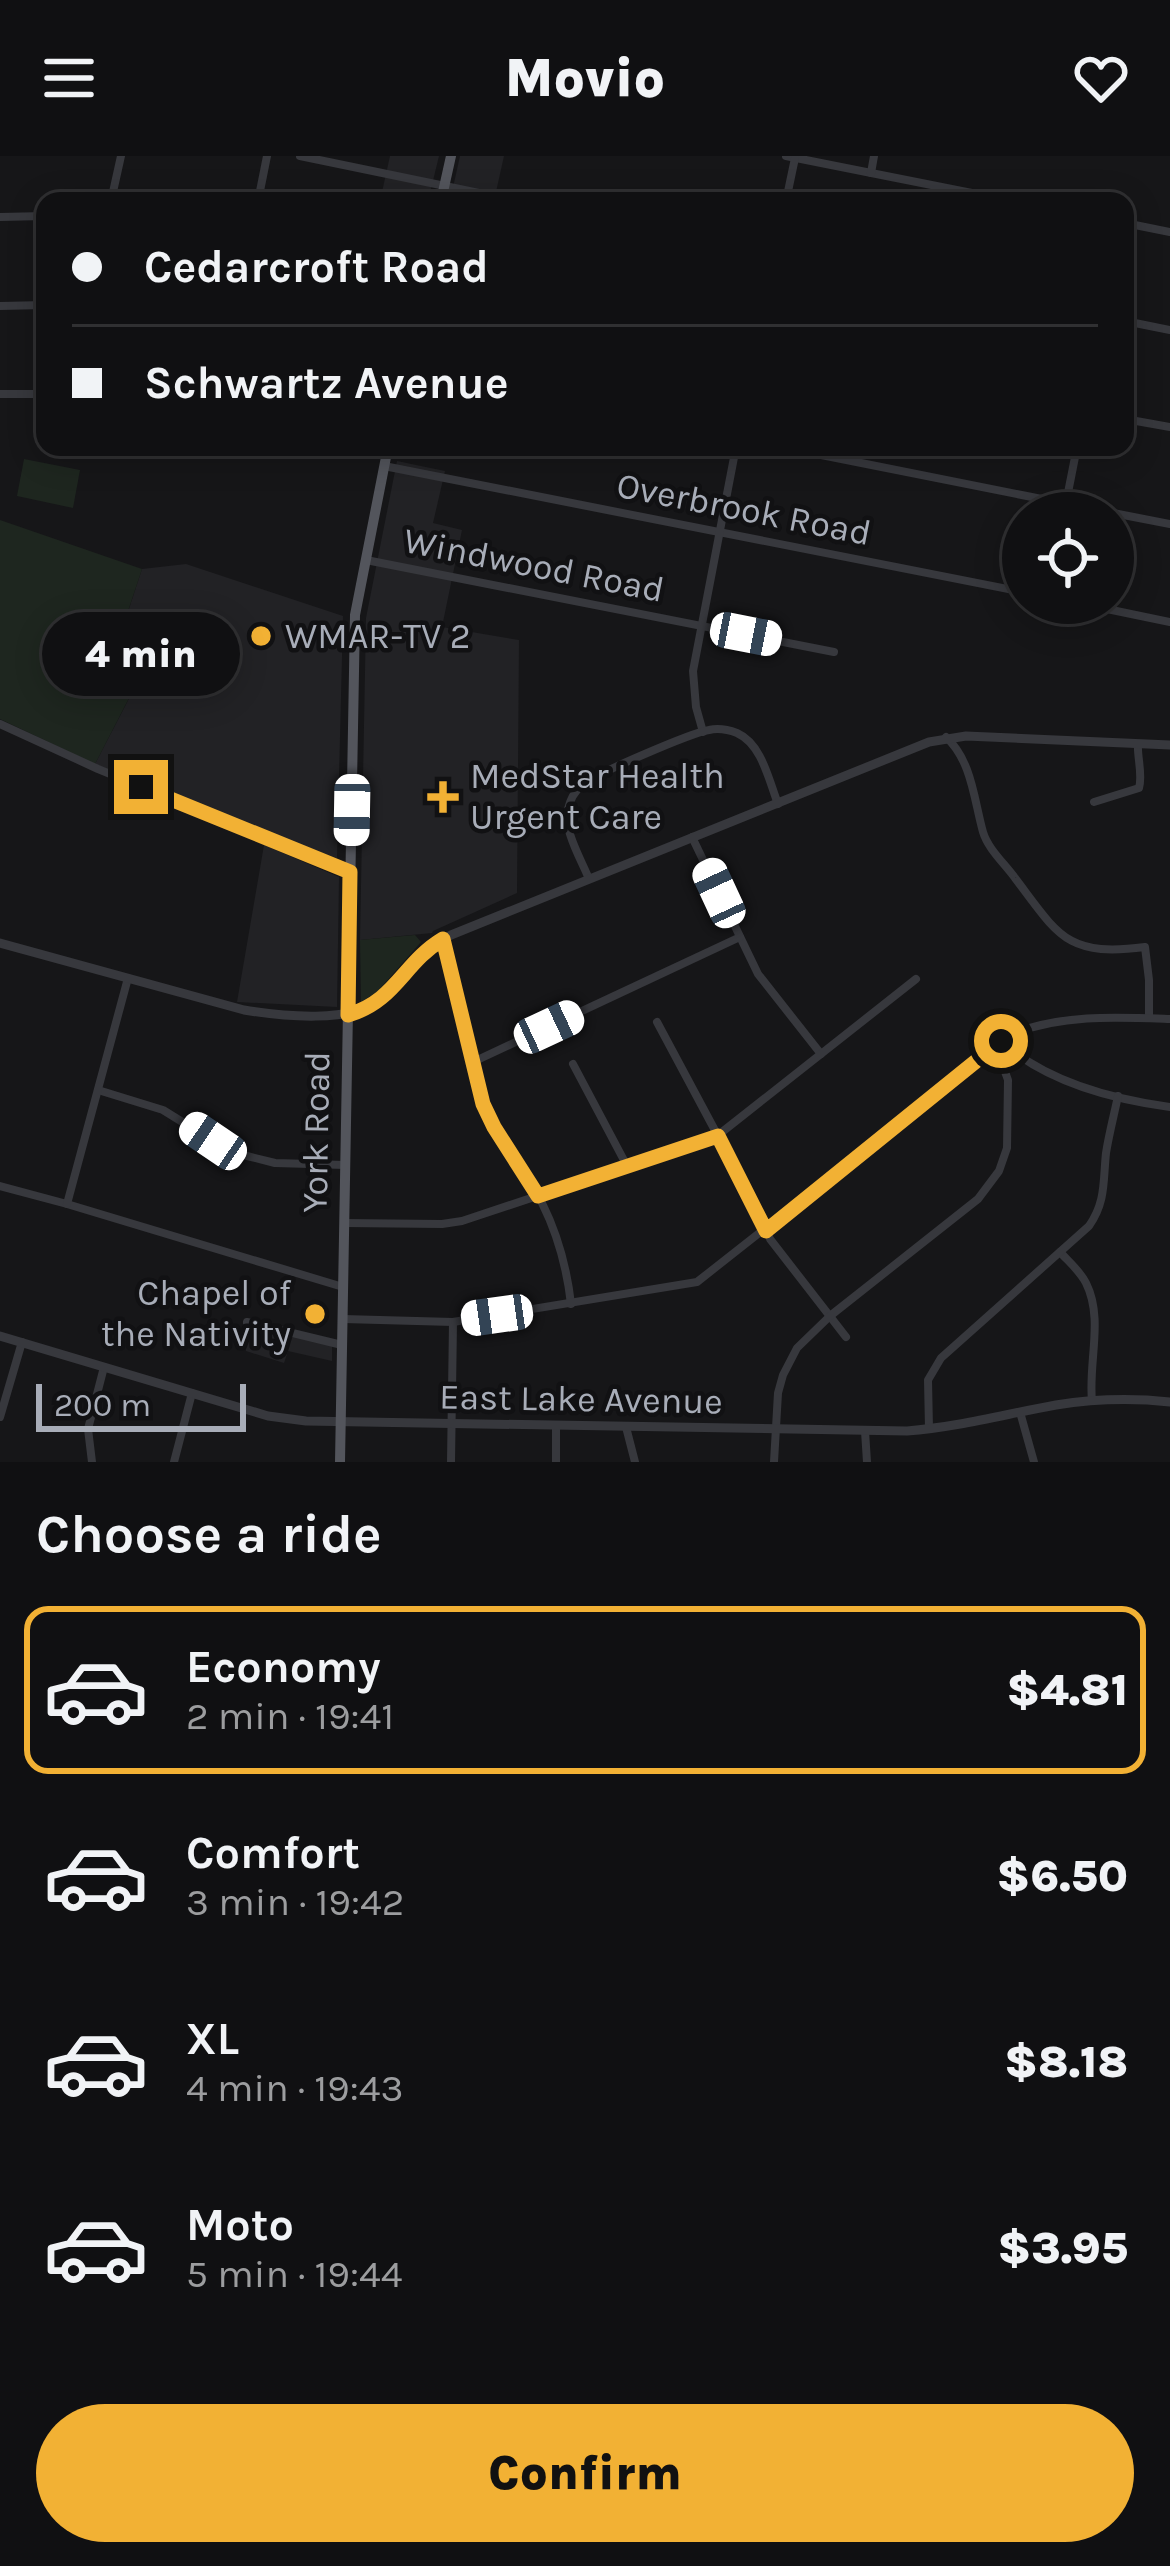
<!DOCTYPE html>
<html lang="en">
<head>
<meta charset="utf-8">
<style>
	:root { --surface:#101012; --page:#19191b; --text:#f1f3f6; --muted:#9c9d9f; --line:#303032; --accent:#f2b134 }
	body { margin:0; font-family:Karla,sans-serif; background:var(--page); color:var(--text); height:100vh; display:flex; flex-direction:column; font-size:45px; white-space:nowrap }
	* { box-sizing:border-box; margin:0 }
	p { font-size:39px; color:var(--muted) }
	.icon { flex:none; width:66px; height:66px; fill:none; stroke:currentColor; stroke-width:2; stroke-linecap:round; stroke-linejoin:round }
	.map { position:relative; height:1306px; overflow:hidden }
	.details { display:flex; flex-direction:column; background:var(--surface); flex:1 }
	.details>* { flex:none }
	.guide { position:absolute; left:36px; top:36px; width:1098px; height:264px; border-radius:24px; box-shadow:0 6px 30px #0003,0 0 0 3px var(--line); display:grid; align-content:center; height:264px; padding:0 36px; background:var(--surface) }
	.fabs { position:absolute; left:1002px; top:336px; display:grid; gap:24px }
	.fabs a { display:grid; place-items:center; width:132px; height:132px; border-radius:50%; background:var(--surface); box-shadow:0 6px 30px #0003,0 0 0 3px var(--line); font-size:60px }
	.scale { position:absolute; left:36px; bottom:30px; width:210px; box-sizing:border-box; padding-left:12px; border:6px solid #a8adb8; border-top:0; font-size:33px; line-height:42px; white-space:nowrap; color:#a8adb8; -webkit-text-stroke:9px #111113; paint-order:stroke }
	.end { position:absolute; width:54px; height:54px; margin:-27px; border:15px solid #f2b134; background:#111; box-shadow:0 0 0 6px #111 }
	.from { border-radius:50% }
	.bubble { position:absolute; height:84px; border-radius:42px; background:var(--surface); box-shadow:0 6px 30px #0003,0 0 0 3px var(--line); font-size:39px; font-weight:800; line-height:84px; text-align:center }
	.car { position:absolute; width:36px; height:72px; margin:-36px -18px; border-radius:15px; box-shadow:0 0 9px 3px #0007; background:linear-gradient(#fff 24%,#345 0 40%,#fff 0 76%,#345 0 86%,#fff 0) }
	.guide b { display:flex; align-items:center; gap:42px; height:114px; font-size:45px }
	.guide b+b { border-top:3px solid var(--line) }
	.guide i { width:30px; height:30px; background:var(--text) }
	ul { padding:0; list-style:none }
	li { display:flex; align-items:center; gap:36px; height:168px; margin:0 24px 18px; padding:0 12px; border:6px solid transparent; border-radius:24px }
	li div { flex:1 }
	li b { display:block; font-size:45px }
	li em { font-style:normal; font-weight:800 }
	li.on { border-color:var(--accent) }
	li>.icon { width:108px; height:108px; stroke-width:1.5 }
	h2 { padding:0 36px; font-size:54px; line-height:144px }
	.cta { display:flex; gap:24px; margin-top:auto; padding:24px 36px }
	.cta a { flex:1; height:138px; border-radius:72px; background:var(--accent); color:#111; font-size:48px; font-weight:800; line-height:138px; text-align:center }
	header { display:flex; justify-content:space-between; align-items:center; height:156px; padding:0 36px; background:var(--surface); font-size:54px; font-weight:800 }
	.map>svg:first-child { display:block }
	.built { fill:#222225 }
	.green { fill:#1e261f }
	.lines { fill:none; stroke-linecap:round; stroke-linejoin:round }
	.minor { stroke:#37383d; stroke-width:8 }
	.tertiary { stroke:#37383d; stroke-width:9 }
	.primary { stroke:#53555c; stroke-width:10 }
	.route { stroke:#f2b134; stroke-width:15 }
	.poi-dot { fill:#f2b134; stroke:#111113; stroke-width:4.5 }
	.labels { text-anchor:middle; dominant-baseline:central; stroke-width:9; stroke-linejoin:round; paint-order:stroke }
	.street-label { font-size:36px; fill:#a8adb8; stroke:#111113 }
	.poi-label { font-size:36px; fill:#a8adb8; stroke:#111113; text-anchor:start }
</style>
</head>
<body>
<header><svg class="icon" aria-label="menu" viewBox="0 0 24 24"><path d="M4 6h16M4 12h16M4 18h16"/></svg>Movio<svg class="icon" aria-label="heart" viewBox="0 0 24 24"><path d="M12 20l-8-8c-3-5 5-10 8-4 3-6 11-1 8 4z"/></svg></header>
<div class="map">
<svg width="1170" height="1306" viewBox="0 0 1170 1306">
	<rect width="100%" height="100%" fill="#161618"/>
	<g class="built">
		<polygon points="390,0 439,0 428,45 380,45"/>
		<polygon points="460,0 504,0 494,45 450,45"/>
		<polygon points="397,305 445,315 433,367 462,374 442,471 519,484 517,737 433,775 432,777 360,784 366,462"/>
		<polygon points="186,408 343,460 337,702 283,683 95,608 162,479 125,465 142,413"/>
		<polygon points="264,689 339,721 337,851 237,846"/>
		<polygon points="246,1166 332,1187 332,1205 288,1195 284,1207 246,1195"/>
	</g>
	<g class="green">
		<polygon points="24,303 80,314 73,352 17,340"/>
		<polygon points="0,364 142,413 125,464 162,478 95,608 0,563"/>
		<polygon points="415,779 421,786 378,835 361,846 360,784"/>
	</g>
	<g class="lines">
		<g class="minor">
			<polyline points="300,0 518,45"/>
			<polyline points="786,0 1012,45"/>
			<polyline points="871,17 874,0"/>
			<polyline points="111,45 121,0"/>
			<polyline points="258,45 267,0"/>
			<polyline points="786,45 795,2"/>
			<polyline points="0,61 45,60"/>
			<polyline points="1125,67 1170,76"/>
			<polyline points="0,150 45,149"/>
			<polyline points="1125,165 1170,174"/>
			<polyline points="0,238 45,238"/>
			<polyline points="1125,263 1170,271"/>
			<polyline points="781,291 1112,357"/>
			<polyline points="384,310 1023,436"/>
			<polyline points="1064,357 1077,291"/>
			<polyline points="1113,357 1170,368"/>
			<polyline points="366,404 834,496"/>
			<polyline points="1078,447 1170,466"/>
			<polyline points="1046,449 1046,447"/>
			<polyline points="0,568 98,613 350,716"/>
			<polyline points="703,576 696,551 693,515 736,291"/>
			<path d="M946 581C972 605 974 644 983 676 988 693 1005 708 1015 722 1059 780 1066 801 1145 791L1149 824V862"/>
			<path d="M1094 646 1139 632C1143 619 1137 601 1138 588"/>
			<polyline points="692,681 758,818 821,898"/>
			<path d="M589 723C581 703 563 674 568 653 570 644 575 635 582 629 595 618 691 577 709 574 718 572 729 574 737 577 762 588 769 625 778 648"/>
			<path d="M443 783 483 948C497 984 524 1013 542 1047 558 1079 567 1113 571 1148"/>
			<polyline points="657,866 764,1066 770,1083 846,1181"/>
			<path d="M1001 885C1046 926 1111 943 1170 951"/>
			<polyline points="473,906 740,781"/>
			<polyline points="573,908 627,1010"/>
			<polyline points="98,934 163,954 213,985 247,1000 275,1007 345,1009"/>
			<polyline points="0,1030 67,1048 343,1131"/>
			<polyline points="67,1048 128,822"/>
			<polyline points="344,1067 442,1068 462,1065 717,980 916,823"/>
			<path d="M1060 1096C1069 1106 1080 1115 1086 1127 1104 1163 1088 1206 1092 1245"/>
			<path d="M343 1163 453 1166 697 1126 1012 878C1062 858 1117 861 1170 863"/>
			<polyline points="247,1166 342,1189"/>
			<polyline points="1020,1256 1034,1306"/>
			<polyline points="0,1261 22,1186"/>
			<polyline points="626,1271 635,1306"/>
			<path d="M929 1273 928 1224 941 1202 1089 1070C1106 1046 1103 1025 1106 997 1109 978 1114 959 1118 940"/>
			<polyline points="865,1275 867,1306"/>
			<polyline points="92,1306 88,1273 104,1211"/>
			<polyline points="174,1306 192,1237"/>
			<polyline points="451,1306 453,1166"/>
			<polyline points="556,1306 556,1269"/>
			<polyline points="774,1306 778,1237 783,1219 797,1192 830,1160 978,1043 999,1015 1007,992 1008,924 1004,913 990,894"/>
		</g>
		<g class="tertiary">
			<path d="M0 787 244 854C280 860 353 868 382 843 408 821 419 796 451 779L929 586 966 580 1170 589"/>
			<path d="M0 1180 268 1260 306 1265 907 1275C958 1271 1006 1258 1056 1249 1094 1243 1132 1242 1170 1246"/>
		</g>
		<g class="primary">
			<polyline points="441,45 451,0"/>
			<polyline points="340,1306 355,459 388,291"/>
		</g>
	</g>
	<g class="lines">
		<path class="route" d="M141 631 350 716 348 859C396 845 403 807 443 783L483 948 494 971 538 1040 718 980 766 1075 1001 885"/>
	</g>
	<g class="poi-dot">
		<circle cx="261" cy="480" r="12"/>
		<path d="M437 623h12v12h12v12h-12v12h-12v-12h-12v-12h12z"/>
		<circle cx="315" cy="1158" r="12"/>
	</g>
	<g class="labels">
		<g class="street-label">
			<text transform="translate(744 353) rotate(11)">Overbrook Road</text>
			<text transform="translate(534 409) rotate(11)">Windwood Road</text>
			<text transform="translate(316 976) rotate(-89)">York Road</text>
			<text transform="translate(581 1243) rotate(1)">East Lake Avenue</text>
		</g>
		<g class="poi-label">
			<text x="285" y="480">WMAR-TV 2</text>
			<text x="470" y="620">MedStar Health<tspan x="470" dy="41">Urgent Care</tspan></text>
			<text x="291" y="1137" text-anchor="end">Chapel of<tspan x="291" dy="41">the Nativity</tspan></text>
		</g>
	</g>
</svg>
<div class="fabs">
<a><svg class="icon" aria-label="locate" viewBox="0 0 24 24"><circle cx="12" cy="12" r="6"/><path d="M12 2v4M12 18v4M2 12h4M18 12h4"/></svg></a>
</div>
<div class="scale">200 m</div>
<i class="end from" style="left:1001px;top:885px"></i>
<i class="end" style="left:141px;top:631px"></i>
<div class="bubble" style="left:42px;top:456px;width:198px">4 min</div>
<i class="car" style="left:746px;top:478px;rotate:101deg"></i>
<i class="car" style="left:352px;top:654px;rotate:181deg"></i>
<i class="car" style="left:719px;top:737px;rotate:335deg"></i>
<i class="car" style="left:549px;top:871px;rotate:65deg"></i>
<i class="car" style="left:213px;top:985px;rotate:304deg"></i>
<i class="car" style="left:497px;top:1159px;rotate:262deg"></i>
<div class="guide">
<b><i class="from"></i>Cedarcroft Road</b>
<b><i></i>Schwartz Avenue</b>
</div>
</div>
<section class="details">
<h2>Choose a ride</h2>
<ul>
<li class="on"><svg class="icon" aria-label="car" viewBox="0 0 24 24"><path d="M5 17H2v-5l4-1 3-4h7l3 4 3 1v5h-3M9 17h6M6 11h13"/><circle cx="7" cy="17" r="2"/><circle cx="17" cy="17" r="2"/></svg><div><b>Economy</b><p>2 min · 19:41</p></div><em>$4.81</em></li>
<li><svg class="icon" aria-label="car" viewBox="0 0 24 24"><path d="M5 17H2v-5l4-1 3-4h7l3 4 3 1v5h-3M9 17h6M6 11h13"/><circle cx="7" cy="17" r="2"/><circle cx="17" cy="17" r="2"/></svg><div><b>Comfort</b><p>3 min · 19:42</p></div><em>$6.50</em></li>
<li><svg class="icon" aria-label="car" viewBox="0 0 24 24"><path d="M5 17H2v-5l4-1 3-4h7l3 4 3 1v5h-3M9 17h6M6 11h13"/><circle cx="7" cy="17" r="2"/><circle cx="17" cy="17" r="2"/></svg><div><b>XL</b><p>4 min · 19:43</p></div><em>$8.18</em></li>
<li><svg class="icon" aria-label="car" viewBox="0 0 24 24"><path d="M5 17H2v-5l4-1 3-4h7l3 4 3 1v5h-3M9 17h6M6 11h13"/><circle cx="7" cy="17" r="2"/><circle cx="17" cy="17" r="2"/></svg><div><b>Moto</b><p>5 min · 19:44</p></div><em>$3.95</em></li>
</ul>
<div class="cta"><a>Confirm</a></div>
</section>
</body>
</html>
